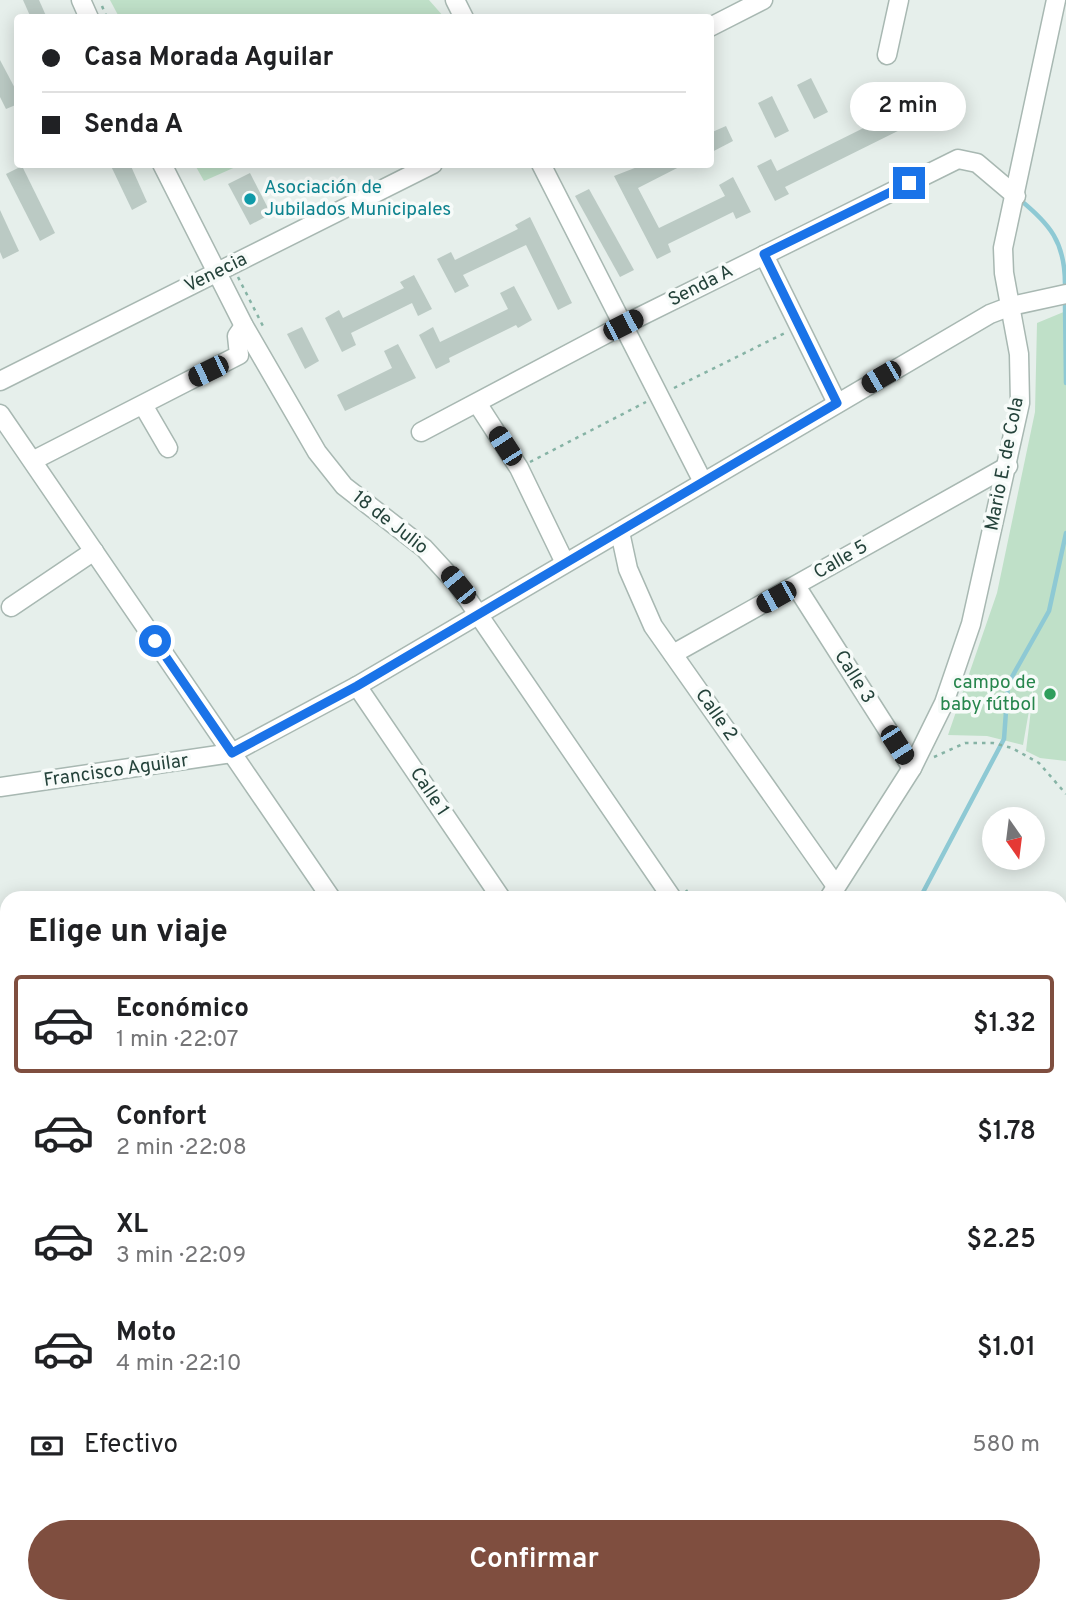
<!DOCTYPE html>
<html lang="es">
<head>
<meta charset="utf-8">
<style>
	:root { --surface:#fff; --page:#f2f2f2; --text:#202124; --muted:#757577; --line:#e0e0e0; --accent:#7f4e3f }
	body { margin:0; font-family:Overpass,sans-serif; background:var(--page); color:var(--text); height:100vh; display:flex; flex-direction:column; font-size:26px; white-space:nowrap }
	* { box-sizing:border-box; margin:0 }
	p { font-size:23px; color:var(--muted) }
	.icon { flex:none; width:38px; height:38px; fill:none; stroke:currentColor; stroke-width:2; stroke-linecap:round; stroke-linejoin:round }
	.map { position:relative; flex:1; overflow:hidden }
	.sheet { position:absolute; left:0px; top:891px; width:1068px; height:723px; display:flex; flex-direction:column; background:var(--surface); border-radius:21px 21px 0 0; box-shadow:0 4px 18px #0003 }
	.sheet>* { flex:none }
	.top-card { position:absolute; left:14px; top:14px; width:700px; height:154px; border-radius:7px; box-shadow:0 4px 18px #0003; display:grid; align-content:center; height:154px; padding:0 28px; background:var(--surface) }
	.needle { width:46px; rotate:166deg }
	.controls { position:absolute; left:982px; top:807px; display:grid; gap:14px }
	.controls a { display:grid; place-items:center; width:63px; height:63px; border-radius:50%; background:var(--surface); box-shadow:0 4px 18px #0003; font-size:35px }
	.end { position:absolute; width:32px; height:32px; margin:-16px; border:9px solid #1a73e8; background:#fff; box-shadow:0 0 0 4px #fff }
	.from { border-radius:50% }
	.bubble { position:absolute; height:49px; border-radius:24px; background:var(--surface); box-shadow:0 4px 18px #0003; font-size:23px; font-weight:600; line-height:49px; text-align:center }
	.car { position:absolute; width:21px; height:42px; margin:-21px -10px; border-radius:9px; box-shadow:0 0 5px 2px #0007; background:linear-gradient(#222 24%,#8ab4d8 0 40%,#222 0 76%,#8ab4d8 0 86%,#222 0) }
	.top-card b { display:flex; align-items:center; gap:24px; height:66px; font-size:26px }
	.top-card b+b { border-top:2px solid var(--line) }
	.top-card i { width:18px; height:18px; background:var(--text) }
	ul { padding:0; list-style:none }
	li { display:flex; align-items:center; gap:21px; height:98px; margin:0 14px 10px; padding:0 14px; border:4px solid transparent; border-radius:7px }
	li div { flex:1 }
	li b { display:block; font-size:26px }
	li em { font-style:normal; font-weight:600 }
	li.selected { border-color:var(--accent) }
	li>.icon { width:63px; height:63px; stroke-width:1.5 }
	h2 { padding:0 28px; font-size:32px; line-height:84px }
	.pay { display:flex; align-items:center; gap:18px; height:77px; padding:0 28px; font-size:26px }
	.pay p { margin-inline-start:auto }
	.primary-button { display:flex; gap:14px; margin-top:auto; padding:14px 28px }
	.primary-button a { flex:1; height:80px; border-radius:42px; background:var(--accent); color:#fff; font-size:28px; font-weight:600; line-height:80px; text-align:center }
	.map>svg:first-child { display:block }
	.green { fill:#bfe0c8 }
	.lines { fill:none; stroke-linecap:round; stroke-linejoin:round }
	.stream { stroke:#8ec9d4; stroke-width:4.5 }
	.building { fill:#bbcac4 }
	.minor-casing { stroke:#a8b8b2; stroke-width:21 }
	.path { stroke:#86b3a5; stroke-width:2.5; stroke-dasharray:3.5 5; stroke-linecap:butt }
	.minor { stroke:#fff; stroke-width:18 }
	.route { stroke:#1a73e8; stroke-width:9 }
	.culture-dot { fill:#0f9aa8; stroke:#f7fbf9; stroke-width:2.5 }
	.leisure-dot { fill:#2e9e5b; stroke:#f7fbf9; stroke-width:2.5 }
	.labels { text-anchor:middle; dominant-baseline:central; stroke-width:7; stroke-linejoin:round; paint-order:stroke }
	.culture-label { font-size:19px; fill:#0d838f; stroke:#f7fbf9; text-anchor:start }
	.street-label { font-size:19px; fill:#24423a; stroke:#f7fbf9 }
	.leisure-label { font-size:19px; fill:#27864d; stroke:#f7fbf9; text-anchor:end }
</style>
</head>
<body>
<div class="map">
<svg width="1066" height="1613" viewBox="0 0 1066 1613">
	<rect width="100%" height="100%" fill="#e6efeb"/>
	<g class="green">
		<polygon points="110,0 429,0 444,17 119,17"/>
		<polygon points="195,165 240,165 204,181"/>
		<polygon points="1066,311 1066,761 1040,758 1026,751 1035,676 1023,745 987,736 948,735 997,593 1035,412 1037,323"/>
	</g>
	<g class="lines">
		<g class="stream">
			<path d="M1019 199C1050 224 1065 242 1065 284"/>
			<polyline points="1065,306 1066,383"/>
			<polyline points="920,898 1004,739 1008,684 1049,611 1066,533"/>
			<polyline points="1060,1100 1066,1103"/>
			<polyline points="138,1613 141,1606"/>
		</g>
	</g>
	<g class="building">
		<polygon points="23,0 39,0 47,18 31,18"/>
		<polygon points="0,60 18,94 18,104 6,109 0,97"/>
		<polygon points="811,78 828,112 814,119 797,85"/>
		<polygon points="772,96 789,131 775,138 758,103"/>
		<polygon points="914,103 922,119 785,187 789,194 775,201 757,166 771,159 777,171"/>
		<polygon points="726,126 733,141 710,153 710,133"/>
		<polygon points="110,164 130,164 147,202 132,210"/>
		<polygon points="645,164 685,164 638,188 659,228 725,196 719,185 733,177 751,212 736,219 733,212 668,244 671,252 657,259 614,176"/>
		<polygon points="22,166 55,233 40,241 6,174"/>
		<polygon points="250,173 271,214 250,225 228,184"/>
		<polygon points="589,189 634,270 620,277 575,196"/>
		<polygon points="0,210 19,251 3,259 0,252"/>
		<polygon points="530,217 572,303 558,310 526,245 463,275 469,286 455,293 437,259 451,252 455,260 518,229 515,225"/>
		<polygon points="414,275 432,309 418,316 412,303 351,333 356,345 342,352 325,318 339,310 343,318 404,288 400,282"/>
		<polygon points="514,286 532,320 518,328 516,325 449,358 450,362 436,369 419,335 433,327 440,342 508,309 500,293"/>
		<polygon points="302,327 319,361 305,369 287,334"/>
		<polygon points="398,344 416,378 345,411 337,395 392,368 384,351"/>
	</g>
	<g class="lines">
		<g class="minor-casing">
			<g id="minor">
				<polyline points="81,0 89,18"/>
				<polyline points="455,0 464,18"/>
				<polyline points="710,27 763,0"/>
				<polyline points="887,55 899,0"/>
				<polyline points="162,164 244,326 317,452 344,486 424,548 458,585 672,898"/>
				<polyline points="541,164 703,482"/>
				<polyline points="764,255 837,403"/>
				<polyline points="0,381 433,164"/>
				<polyline points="477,403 519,468 565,563"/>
				<polyline points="143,405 168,448"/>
				<polyline points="0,414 331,898"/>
				<polyline points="421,432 623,325 958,159 977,163 1016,196"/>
				<polyline points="34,460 239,355 237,336 244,326"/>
				<polyline points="620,532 628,569 653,626 836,886"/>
				<polyline points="796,586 912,768"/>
				<polyline points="11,607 94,551"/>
				<polyline points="673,654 1008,466"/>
				<polyline points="357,686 501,898"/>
				<polyline points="0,787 232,753 357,686 990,314 1011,306 1066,294"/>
				<polyline points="829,898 912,768 944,703 971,624 1020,403 1019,354 1004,273 1003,248 1056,0"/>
				<polyline points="0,1082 7,1081"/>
				<polyline points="0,1243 7,1242"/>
				<polyline points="0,1333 7,1351"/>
				<polyline points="0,1398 7,1397"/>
				<polyline points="1060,1479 1066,1478"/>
				<polyline points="0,1525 7,1525"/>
				<polyline points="733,1606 743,1613"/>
				<polyline points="970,1606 979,1613"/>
				<polyline points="1009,1606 1018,1613"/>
				<polyline points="420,1613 423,1606"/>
				<polyline points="682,1613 687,1606"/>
			</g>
		</g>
		<g class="path">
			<polyline points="102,6 107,18"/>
			<polyline points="238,277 265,330"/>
			<polyline points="674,388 787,332"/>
			<polyline points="530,462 646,402"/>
			<polyline points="934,757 965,743 993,743 1012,748 1039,763 1066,794"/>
			<polyline points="686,890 691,898"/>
			<polyline points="0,1556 7,1575"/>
			<polyline points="18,1606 20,1613"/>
			<polyline points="442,1613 443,1606"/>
		</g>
		<use href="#minor" class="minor"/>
	</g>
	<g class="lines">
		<polyline class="route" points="155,641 232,753 357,686 837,403 764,254 909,183"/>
	</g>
	<circle class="culture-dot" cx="250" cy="199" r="7"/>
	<circle class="leisure-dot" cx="1050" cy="694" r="7"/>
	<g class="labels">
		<g class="culture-label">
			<text x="264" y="188">Asociación de<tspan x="264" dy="22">Jubilados Municipales</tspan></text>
		</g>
		<g class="street-label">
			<text transform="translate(216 273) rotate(-26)">Venecia</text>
			<text transform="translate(701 286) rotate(-27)">Senda A</text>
			<text transform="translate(1005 464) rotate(-79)">Mario E. de Cola</text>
			<text transform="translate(390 523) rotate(38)">18 de Julio</text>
			<text transform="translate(841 560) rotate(-30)">Calle 5</text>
			<text transform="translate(854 677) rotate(58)">Calle 3</text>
			<text transform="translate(716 715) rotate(55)">Calle 2</text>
			<text transform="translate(116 771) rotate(-8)">Francisco Aguilar</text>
			<text transform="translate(429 792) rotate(56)">Calle 1</text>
		</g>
		<g class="leisure-label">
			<text x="1036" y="683">campo de<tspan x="1036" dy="22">baby fútbol</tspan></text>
		</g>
	</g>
</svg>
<div class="controls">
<a><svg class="needle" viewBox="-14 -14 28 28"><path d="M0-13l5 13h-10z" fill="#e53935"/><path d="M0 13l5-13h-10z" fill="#757577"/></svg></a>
</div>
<i class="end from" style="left:155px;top:641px"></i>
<i class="end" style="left:909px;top:183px"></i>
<div class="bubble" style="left:850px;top:82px;width:116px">2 min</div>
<i class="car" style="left:623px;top:325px;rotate:63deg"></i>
<i class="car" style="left:208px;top:371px;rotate:244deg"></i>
<i class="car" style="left:881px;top:377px;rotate:240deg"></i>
<i class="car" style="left:505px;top:446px;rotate:327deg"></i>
<i class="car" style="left:458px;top:585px;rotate:321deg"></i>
<i class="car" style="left:776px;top:597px;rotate:241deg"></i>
<i class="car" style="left:897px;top:745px;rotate:147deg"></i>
<div class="top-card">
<b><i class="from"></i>Casa Morada Aguilar</b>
<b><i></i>Senda A</b>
</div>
<section class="sheet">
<h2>Elige un viaje</h2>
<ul>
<li class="selected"><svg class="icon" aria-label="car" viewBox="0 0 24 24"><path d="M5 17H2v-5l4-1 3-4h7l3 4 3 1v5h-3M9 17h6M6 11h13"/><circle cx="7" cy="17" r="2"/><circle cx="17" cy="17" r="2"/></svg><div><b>Económico</b><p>1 min · 22:07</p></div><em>$1.32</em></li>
<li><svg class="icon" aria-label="car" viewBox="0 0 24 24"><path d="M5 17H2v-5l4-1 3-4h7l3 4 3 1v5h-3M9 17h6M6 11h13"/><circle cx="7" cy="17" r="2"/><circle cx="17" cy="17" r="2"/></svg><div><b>Confort</b><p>2 min · 22:08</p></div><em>$1.78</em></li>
<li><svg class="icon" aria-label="car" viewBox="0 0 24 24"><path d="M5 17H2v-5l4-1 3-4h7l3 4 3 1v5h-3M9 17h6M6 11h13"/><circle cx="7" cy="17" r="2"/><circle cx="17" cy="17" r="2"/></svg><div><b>XL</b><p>3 min · 22:09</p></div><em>$2.25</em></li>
<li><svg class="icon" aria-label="car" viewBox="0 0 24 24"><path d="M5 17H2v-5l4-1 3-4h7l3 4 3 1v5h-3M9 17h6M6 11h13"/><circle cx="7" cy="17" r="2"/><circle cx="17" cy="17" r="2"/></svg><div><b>Moto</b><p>4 min · 22:10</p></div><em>$1.01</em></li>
</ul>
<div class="pay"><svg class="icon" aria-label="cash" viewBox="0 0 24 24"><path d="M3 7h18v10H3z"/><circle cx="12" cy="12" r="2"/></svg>Efectivo<p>580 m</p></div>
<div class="primary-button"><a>Confirmar</a></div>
</section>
</div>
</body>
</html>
